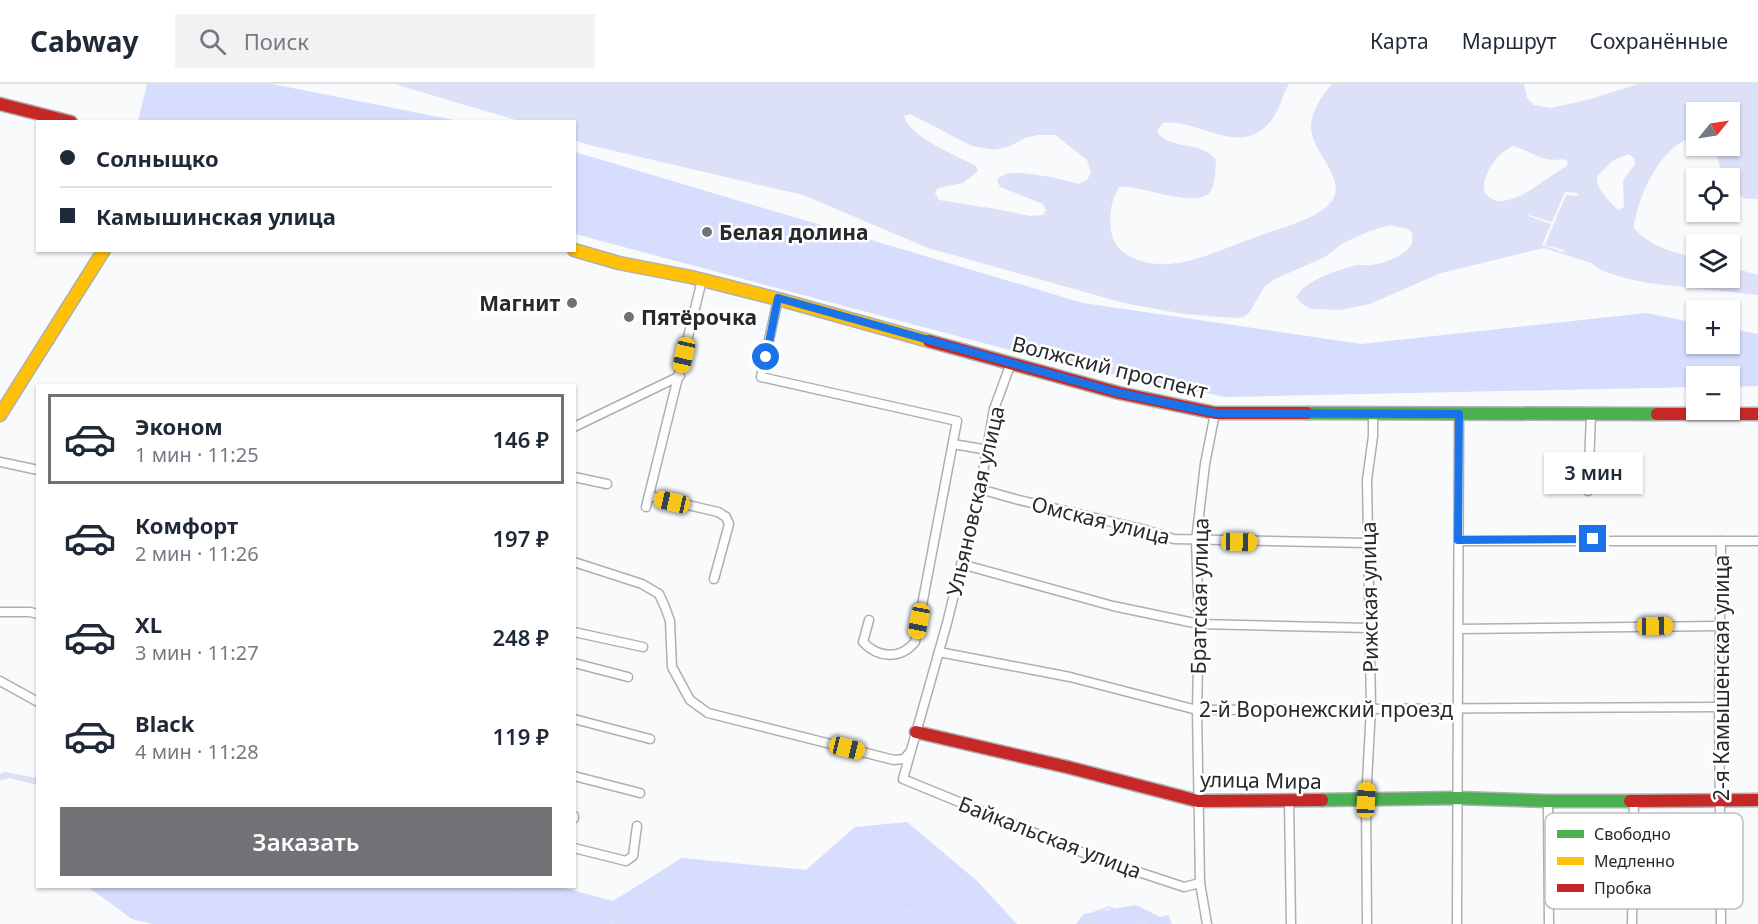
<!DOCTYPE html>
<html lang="ru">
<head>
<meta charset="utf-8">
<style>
	:root { --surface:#fff; --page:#f2f2f3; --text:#1f2937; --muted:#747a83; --line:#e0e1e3; --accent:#717275 }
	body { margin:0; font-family:"Noto Sans",sans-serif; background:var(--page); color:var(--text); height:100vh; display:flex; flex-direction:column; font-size:22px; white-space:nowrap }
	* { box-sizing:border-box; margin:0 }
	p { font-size:20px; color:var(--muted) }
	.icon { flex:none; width:33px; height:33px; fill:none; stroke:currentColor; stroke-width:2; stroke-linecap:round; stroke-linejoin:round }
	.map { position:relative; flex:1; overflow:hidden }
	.sheet { position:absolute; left:36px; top:300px; width:540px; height:504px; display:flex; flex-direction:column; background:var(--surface); border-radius:0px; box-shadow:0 2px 4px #0004 }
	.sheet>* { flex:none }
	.guide { position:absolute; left:36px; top:36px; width:540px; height:132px; border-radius:0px; box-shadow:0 2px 4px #0004; display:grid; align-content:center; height:132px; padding:0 24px; background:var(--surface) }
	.needle { width:39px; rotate:60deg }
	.tools { position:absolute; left:1686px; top:18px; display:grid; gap:12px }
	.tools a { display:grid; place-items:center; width:54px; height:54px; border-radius:0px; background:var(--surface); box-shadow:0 2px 4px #0004; font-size:30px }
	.end { position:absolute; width:27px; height:27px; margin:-14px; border:8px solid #1a73e8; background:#fff; box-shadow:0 0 0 3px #fff }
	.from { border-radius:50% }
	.bubble { position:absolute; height:42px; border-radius:0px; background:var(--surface); box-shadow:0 2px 4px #0004; font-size:20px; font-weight:600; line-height:42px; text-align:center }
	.car { position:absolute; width:18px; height:36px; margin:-18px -9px; border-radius:8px; box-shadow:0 0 4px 2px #0007; background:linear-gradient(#f5c518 24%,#345 0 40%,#f5c518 0 76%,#345 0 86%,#f5c518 0) }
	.guide b { display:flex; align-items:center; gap:21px; height:57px; font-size:22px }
	.guide b+b { border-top:2px solid var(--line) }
	.guide i { width:15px; height:15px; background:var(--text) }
	ul { padding:10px 0 0; list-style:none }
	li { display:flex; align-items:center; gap:18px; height:90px; margin:0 12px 9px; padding:0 12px; border:3px solid transparent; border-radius:0px }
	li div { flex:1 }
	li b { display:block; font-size:22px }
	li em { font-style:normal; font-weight:600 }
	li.active { border-color:var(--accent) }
	li>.icon { width:54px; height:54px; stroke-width:1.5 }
	.action { display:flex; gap:12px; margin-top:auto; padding:12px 24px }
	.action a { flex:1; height:69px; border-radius:0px; background:var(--accent); color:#fff; font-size:24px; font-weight:600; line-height:69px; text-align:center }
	header { display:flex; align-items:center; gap:36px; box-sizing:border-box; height:84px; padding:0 30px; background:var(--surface); border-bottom:2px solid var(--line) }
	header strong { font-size:28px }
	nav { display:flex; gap:33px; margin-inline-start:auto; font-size:21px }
	.search { width:420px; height:54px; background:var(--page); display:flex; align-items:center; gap:15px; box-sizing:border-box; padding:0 21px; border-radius:0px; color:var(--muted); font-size:22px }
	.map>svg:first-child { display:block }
	.green { fill:#d6ddfd }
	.water { fill:#dce1f8; fill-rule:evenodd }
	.pier { fill:#f9fafc }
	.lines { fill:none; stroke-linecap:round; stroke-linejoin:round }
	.stream { stroke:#dce1f8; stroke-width:2 }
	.street-casing { stroke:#aeafb1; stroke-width:11 }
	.fast-casing { stroke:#aeafb1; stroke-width:15 }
	.slow-casing { stroke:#aeafb1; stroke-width:15 }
	.jam-casing { stroke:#aeafb1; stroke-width:15 }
	.street { stroke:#fefeff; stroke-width:8 }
	.fast { stroke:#4caf50; stroke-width:12 }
	.slow { stroke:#ffc107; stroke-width:12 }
	.jam { stroke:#c62828; stroke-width:12 }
	.route { stroke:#1a73e8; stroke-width:8 }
	.poi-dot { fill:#717275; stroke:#fff; stroke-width:2 }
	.labels { text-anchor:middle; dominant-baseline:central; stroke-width:5; stroke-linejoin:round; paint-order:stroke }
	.poi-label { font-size:21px; font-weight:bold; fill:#28292c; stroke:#fff; text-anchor:start }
	.street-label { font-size:21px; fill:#28292c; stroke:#fff }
	.key { fill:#fff; stroke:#bebfc0; stroke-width:1.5 }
	.key-label { font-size:16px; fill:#28292c }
</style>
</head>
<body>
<header>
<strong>Cabway</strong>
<div class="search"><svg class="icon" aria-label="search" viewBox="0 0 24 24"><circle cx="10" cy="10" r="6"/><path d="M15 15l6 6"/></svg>Поиск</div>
<nav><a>Карта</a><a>Маршрут</a><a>Сохранённые</a></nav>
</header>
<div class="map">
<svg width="1758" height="840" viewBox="0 0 1758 840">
	<rect width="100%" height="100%" fill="#f9fafc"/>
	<g class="green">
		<polygon points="147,0 272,0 459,37 138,37"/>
		<polygon points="575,68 1083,219 1361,260 1646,229 1696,239 1696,260 1730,260 1730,245 1758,250 1758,302 1730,303 1730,292 1696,292 1696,303 1226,313 1062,280 575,150"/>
		<polygon points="907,738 977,797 1017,840 152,840 132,835 88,803 557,802 613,817 682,774 806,786 855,743"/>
		<polygon points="1136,821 1160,833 1168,831 1172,840 1076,840 1084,830"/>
	</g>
	<g class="water">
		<path d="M394 0H1289C1281 12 1280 27 1270 38 1239 75 1197 33 1163 39L1158 45V50C1176 67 1200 56 1216 76 1215 85 1216 100 1210 108 1196 126 1140 100 1119 103 1111 115 1109 133 1111 147 1113 159 1121 169 1133 174 1173 192 1218 166 1256 153 1277 145 1316 136 1330 119 1351 96 1308 66 1311 40 1313 25 1322 11 1332 0H1524L1527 14 1534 21 1550 24 1587 16 1638 0H1758V115H1746L1731 106 1730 94H1723L1714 62H1730V28H1696V53C1662 57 1637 114 1634 144 1653 164 1670 167 1696 174V194H1730V183L1758 191V211L1647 199 1621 193 1601 186 1591 179 1544 164 1441 189 1370 220 1340 226 1311 225 1302 220 1296 213C1306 196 1335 187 1353 182 1359 180 1365 182 1372 181 1383 180 1408 171 1412 159 1413 156 1412 153 1412 149L1408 145 1389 141 1370 147 1343 159 1325 173 1275 195 1265 202 1249 229 1243 233 1234 234 1183 230 1124 219 928 164 803 111 589 61 575 56 574 38 519 37ZM910 30 972 62 995 66 1010 62 1025 54 1038 51H1055L1087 76 1091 89 1087 96 1078 100C1065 95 1018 86 1006 90 1003 91 1000 93 997 95L1000 103 1043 120 1046 126 1043 131 1030 132 996 125 939 116 935 109 938 104 963 99 978 87 976 82C957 72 909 53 904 32ZM1513 62C1533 68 1542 79 1564 75L1568 78 1567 82C1546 93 1527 114 1502 117 1498 118 1493 116 1489 113 1476 104 1490 82 1498 73 1502 68 1508 65 1513 62ZM1629 70 1634 74 1635 80 1623 96 1624 123 1618 126C1610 117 1596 106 1597 92L1614 76Z"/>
		<polygon points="5,688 37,694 37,701 9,694 0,697 0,690"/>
	</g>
	<polygon class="pier" points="1565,108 1577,109 1578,112 1566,111 1545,161 1564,166 1563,168 1542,161 1551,140 1528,132 1529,131 1552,138"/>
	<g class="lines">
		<g class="stream">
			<polyline points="514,802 553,822 580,840"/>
			<polyline points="611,840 650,806 688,791 710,790 723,797 740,814 760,822 783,820 812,828 827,829 844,825 861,831 891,826 932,828 945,840"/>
			<polyline points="1088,840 1093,829 1109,823 1128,834 1147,840"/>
		</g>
		<g class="street-casing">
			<g id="street">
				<path d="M778 215 761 293 957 337 915 558C900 576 878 574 863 558L869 536"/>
				<polyline points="1011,279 994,325 980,405 947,539 903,695 1096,774 1184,803 1200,799"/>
				<polyline points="574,343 680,292"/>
				<polyline points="953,360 988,366"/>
				<polyline points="0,378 38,386"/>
				<polyline points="574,393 607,400"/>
				<polyline points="980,405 1015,415 1142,445 1174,455 1368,459"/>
				<polyline points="1588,407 1591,330"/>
				<polyline points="649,412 718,428 726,433 729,440 714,495"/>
				<polyline points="646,423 702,196"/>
				<polyline points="1459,457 1758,457"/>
				<polyline points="1721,457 1719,623 1721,840"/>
				<polyline points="574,478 642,500 659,510 665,523 670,537 672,583 690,616 708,629 894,676 904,675 910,668"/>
				<polyline points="961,480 1113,522 1199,540 1368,544"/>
				<polyline points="0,528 30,528 38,530"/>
				<polyline points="1459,545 1719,542"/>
				<polyline points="574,548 643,563"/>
				<polyline points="939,568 1070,593 1197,626 1719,623"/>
				<polyline points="574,579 628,593"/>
				<polyline points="0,597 38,618"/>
				<polyline points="574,635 650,655"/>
				<polyline points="574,692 640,709"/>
				<polyline points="1289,716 1291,840"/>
				<polyline points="1548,717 1549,840"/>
				<polyline points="574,732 574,734"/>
				<polyline points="574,764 626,777 633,772 637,742"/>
				<polyline points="1207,840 1200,799 1197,626 1199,540 1196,457 1205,380 1215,329"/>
				<polyline points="1367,840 1366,716 1371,624 1367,396 1373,352 1373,330"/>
				<polyline points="1457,840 1459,330"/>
				<polyline points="1632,840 1634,715"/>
			</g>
		</g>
		<g class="fast-casing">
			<g id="fast">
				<polyline points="1307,329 1657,330"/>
				<polyline points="1322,716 1457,714 1548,717 1630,717"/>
			</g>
		</g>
		<g class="slow-casing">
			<g id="slow">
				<polyline points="574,166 619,179 691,193 778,215 929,257"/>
				<polyline points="0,331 104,166"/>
			</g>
		</g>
		<g class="jam-casing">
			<g id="jam">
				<polyline points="0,20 71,38"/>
				<polyline points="929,257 1119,309 1215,329 1307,329"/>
				<polyline points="1657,330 1758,330"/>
				<polyline points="916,648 1067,683 1198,717 1322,716"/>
				<polyline points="1630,717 1758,716"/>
			</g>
		</g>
		<use href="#street" class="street"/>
		<use href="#fast" class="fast"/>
		<use href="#slow" class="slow"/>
		<use href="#jam" class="jam"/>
	</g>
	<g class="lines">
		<polyline class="route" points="766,273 778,214 1119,309 1215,329 1459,330 1458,456 1593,455"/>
	</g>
	<g class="poi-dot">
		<circle cx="707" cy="148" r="6"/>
		<circle cx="572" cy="219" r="6"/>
		<circle cx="629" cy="233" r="6"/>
	</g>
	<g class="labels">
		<g class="poi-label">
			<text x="719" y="148">Белая долина</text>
			<text x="560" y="219" text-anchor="end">Магнит</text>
			<text x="641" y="233">Пятёрочка</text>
		</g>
		<g class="street-label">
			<text transform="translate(1110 283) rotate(14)">Волжский проспект</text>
			<text transform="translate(975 417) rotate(-77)">Ульяновская улица</text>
			<text transform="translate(1101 436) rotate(14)">Омская улица</text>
			<text transform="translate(1199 512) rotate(-89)">Братская улица</text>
			<text transform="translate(1369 513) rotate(-91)">Рижская улица</text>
			<text transform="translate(1721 594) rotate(-90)">2-я Камышенская улица</text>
			<text x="1326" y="625">2-й Воронежский проезд</text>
			<text transform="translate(1261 696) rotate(1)">улица Мира</text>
			<text transform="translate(1050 753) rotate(21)">Байкальская улица</text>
		</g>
	</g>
	<rect x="1545" y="729" width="198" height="96" rx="9" class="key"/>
	<rect x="1557" y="746" width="27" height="8" fill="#4caf50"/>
	<rect x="1557" y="773" width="27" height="8" fill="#ffc107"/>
	<rect x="1557" y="800" width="27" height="8" fill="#c62828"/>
	<g class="key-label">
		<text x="1594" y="756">Свободно</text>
		<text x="1594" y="783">Медленно</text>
		<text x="1594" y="810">Пробка</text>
	</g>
</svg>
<div class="tools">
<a><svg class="needle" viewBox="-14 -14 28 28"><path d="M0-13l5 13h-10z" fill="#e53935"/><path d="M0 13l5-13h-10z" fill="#747a83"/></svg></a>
<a><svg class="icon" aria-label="locate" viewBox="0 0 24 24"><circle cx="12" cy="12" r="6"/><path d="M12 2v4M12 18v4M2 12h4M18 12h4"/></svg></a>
<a><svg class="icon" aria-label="layers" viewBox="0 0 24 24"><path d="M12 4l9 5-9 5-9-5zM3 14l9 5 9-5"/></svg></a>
<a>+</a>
<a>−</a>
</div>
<i class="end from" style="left:766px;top:273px"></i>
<i class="end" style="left:1593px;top:455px"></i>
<div class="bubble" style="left:1544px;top:368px;width:99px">3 мин</div>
<i class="car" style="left:684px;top:271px;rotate:193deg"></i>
<i class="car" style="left:672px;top:418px;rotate:283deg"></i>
<i class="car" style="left:1239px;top:458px;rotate:91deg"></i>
<i class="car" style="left:919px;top:537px;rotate:191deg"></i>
<i class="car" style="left:1655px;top:542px;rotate:89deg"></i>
<i class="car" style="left:847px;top:664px;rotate:104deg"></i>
<i class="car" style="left:1366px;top:716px;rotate:3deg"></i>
<div class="guide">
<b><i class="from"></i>Солныщко</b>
<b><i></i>Камышинская улица</b>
</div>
<section class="sheet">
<ul>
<li class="active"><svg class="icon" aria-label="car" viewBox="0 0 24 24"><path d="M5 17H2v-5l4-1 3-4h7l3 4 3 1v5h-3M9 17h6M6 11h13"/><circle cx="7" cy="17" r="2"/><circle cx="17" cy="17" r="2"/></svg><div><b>Эконом</b><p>1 мин · 11:25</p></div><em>146 ₽</em></li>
<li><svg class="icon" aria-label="car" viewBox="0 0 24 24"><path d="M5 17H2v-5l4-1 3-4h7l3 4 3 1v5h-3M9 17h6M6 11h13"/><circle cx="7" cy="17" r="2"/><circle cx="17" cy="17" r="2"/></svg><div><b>Комфорт</b><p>2 мин · 11:26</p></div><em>197 ₽</em></li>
<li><svg class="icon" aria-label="car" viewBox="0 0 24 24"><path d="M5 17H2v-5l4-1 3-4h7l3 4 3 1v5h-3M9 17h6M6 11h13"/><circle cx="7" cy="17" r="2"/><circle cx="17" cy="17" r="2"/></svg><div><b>XL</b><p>3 мин · 11:27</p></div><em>248 ₽</em></li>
<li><svg class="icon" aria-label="car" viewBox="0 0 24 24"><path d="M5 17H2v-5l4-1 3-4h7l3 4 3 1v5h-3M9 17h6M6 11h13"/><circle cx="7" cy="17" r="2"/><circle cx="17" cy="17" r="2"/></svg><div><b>Black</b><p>4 мин · 11:28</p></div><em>119 ₽</em></li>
</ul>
<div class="action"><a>Заказать</a></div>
</section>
</div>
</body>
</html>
